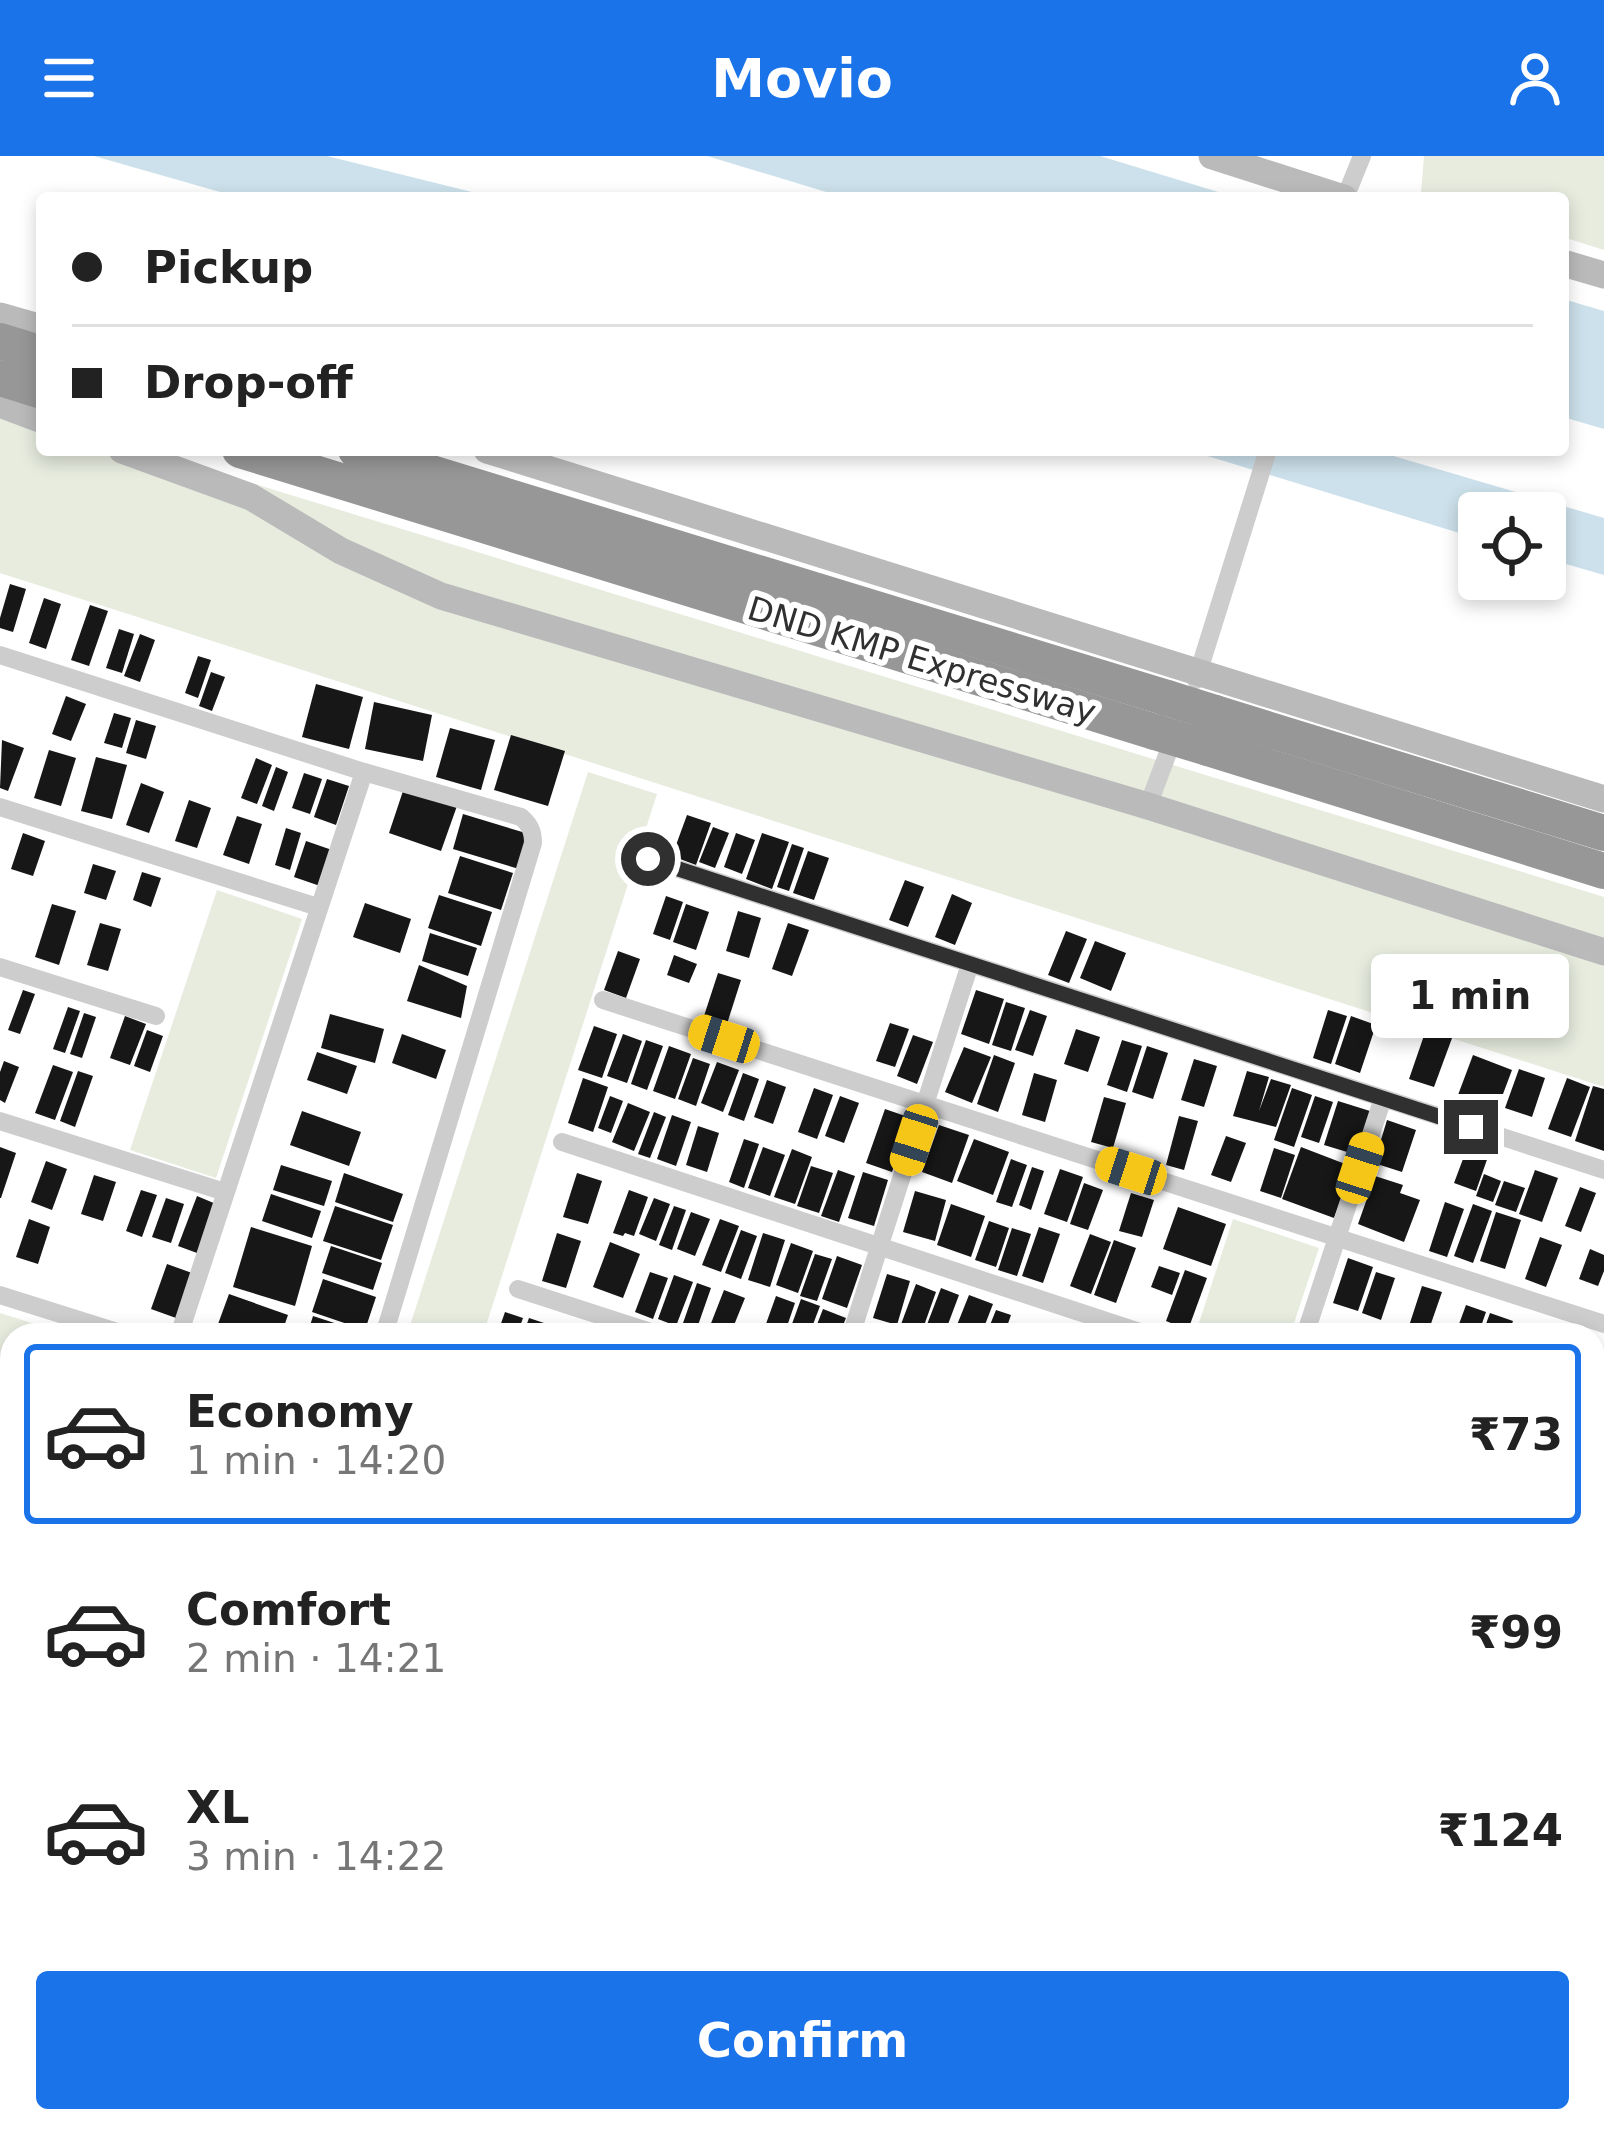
<!DOCTYPE html>
<html lang="en">
<head>
<meta charset="utf-8">
<style>
	:root { --surface:#fff; --page:#f2f2f2; --text:#222; --muted:#767676; --line:#e0e0e0; --accent:#1a73e8 }
	body { margin:0; font-family:"DejaVu Sans",sans-serif; background:var(--page); color:var(--text); height:100vh; display:flex; flex-direction:column; font-size:45px; white-space:nowrap }
	* { box-sizing:border-box; margin:0 }
	p { font-size:39px; color:var(--muted) }
	.icon { flex:none; width:66px; height:66px; fill:none; stroke:currentColor; stroke-width:2; stroke-linecap:round; stroke-linejoin:round }
	.map { position:relative; flex:1; overflow:hidden }
	.panel { position:absolute; left:0px; top:1167px; width:1605px; height:810px; display:flex; flex-direction:column; background:var(--surface); border-radius:36px 36px 0 0; box-shadow:0 6px 18px #0003 }
	.panel>* { flex:none }
	.top-card { position:absolute; left:36px; top:36px; width:1533px; height:264px; border-radius:12px; box-shadow:0 6px 18px #0003; display:grid; align-content:center; height:264px; padding:0 36px; background:var(--surface) }
	.fabs { position:absolute; left:1458px; top:336px; display:grid; gap:24px }
	.fabs a { display:grid; place-items:center; width:108px; height:108px; border-radius:12px; background:var(--surface); box-shadow:0 6px 18px #0003; font-size:60px }
	.end { position:absolute; width:54px; height:54px; margin:-27px; border:15px solid #303030; background:#fff; box-shadow:0 0 0 6px #fff }
	.from { border-radius:50% }
	.bubble { position:absolute; height:84px; border-radius:12px; background:var(--surface); box-shadow:0 6px 18px #0003; font-size:39px; font-weight:800; line-height:84px; text-align:center }
	.car { position:absolute; width:36px; height:72px; margin:-36px -18px; border-radius:15px; box-shadow:0 0 9px 3px #0007; background:linear-gradient(#f5c518 24%,#345 0 40%,#f5c518 0 76%,#345 0 86%,#f5c518 0) }
	.top-card b { display:flex; align-items:center; gap:42px; height:114px; font-size:45px }
	.top-card b+b { border-top:3px solid var(--line) }
	.top-card i { width:30px; height:30px; background:var(--text) }
	ul { padding:21px 0 0; list-style:none }
	li { display:flex; align-items:center; gap:36px; height:180px; margin:0 24px 18px; padding:0 12px; border:6px solid transparent; border-radius:12px }
	li div { flex:1 }
	li b { display:block; font-size:45px }
	li em { font-style:normal; font-weight:800 }
	li.current { border-color:var(--accent) }
	li>.icon { width:108px; height:108px; stroke-width:1.5 }
	.button { display:flex; gap:24px; margin-top:auto; padding:24px 36px }
	.button a { flex:1; height:138px; border-radius:12px; background:var(--accent); color:#fff; font-size:48px; font-weight:800; line-height:138px; text-align:center }
	header { display:flex; justify-content:space-between; align-items:center; height:156px; padding:0 36px; background:var(--accent); color:#fff; font-size:54px; font-weight:800 }
	.map>svg:first-child { display:block }
	.green { fill:#e7ecdf }
	.water { fill:#cce1eb }
	.building { fill:#171717 }
	.lines { fill:none; stroke-linecap:round; stroke-linejoin:round }
	.street { stroke:#cdcdcd; stroke-width:18 }
	.secondary { stroke:#bababa; stroke-width:27 }
	.highway { stroke:#979797; stroke-width:36 }
	.highway-bridge { stroke:#979797; stroke-width:36 }
	.route { stroke:#303030; stroke-width:15 }
	.labels { text-anchor:middle; dominant-baseline:central; stroke-width:12; stroke-linejoin:round; paint-order:stroke }
	.street-label { font-size:33px; fill:#303030; stroke:#fff }
</style>
</head>
<body>
<header><svg class="icon" aria-label="menu" viewBox="0 0 24 24"><path d="M4 6h16M4 12h16M4 18h16"/></svg>Movio<svg class="icon" aria-label="person" viewBox="0 0 24 24"><circle cx="12" cy="8" r="4"/><path d="M4 21q1-7 8-7t8 7"/></svg></header>
<div class="map">
<svg width="1604" height="1977" viewBox="0 0 1604 1977">
	<rect width="100%" height="100%" fill="#fff"/>
	<g class="green">
		<polygon points="1424,0 1604,0 1604,94 1563,81 1563,42 1436,42 1421,37"/>
		<polygon points="0,250 42,263 42,294 144,294 1604,741 1604,931 0,417"/>
		<polygon points="588,616 657,638 483,1179 407,1179"/>
		<polygon points="217,734 302,763 216,1022 130,994"/>
		<polygon points="1233,1063 1319,1092 1290,1179 1195,1179"/>
		<polygon points="0,1157 70,1179 12,1179 12,1232 0,1228"/>
		<polygon points="1119,1965 1214,1965 1210,1977 1115,1977"/>
	</g>
	<g class="water">
		<polygon points="94,0 327,0 496,42 241,42"/>
		<polygon points="707,0 1100,0 1238,42 846,42"/>
		<polygon points="1563,143 1604,155 1604,273 1563,261"/>
		<polygon points="1188,294 1373,294 1604,362 1604,419 1545,402 1545,357 1479,357 1479,383"/>
	</g>
	<g class="building">
		<polygon points="10,428 26,433 13,476 0,472 0,462"/>
		<polygon points="44,442 61,448 46,493 29,487"/>
		<polygon points="90,449 108,455 89,510 71,504"/>
		<polygon points="119,473 134,478 122,517 106,512"/>
		<polygon points="140,478 155,484 140,526 124,520"/>
		<polygon points="198,500 211,504 198,542 185,537"/>
		<polygon points="211,516 225,521 212,555 199,550"/>
		<polygon points="316,528 363,541 349,593 302,581"/>
		<polygon points="66,540 86,548 71,585 52,578"/>
		<polygon points="374,546 432,559 423,605 365,593"/>
		<polygon points="114,557 131,562 122,592 104,587"/>
		<polygon points="136,564 156,570 146,603 126,597"/>
		<polygon points="450,572 495,584 481,634 436,621"/>
		<polygon points="511,579 565,595 548,650 494,634"/>
		<polygon points="2,584 24,592 8,635 0,632"/>
		<polygon points="49,594 76,602 61,650 34,642"/>
		<polygon points="96,601 127,609 112,663 81,655"/>
		<polygon points="256,602 272,609 257,648 241,642"/>
		<polygon points="276,611 288,616 274,655 262,650"/>
		<polygon points="304,617 322,623 310,658 292,652"/>
		<polygon points="327,623 349,630 336,669 314,661"/>
		<polygon points="141,627 164,636 149,677 126,669"/>
		<polygon points="404,632 457,650 441,695 389,677"/>
		<polygon points="189,644 211,652 197,692 175,685"/>
		<polygon points="463,658 529,678 519,713 453,693"/>
		<polygon points="687,659 711,667 696,709 672,700"/>
		<polygon points="237,660 262,668 249,708 223,699"/>
		<polygon points="713,671 729,677 715,712 699,706"/>
		<polygon points="286,672 301,677 290,714 275,709"/>
		<polygon points="23,677 45,685 33,720 11,713"/>
		<polygon points="736,677 755,684 742,718 724,711"/>
		<polygon points="762,677 789,686 772,733 746,723"/>
		<polygon points="306,685 332,694 320,730 294,721"/>
		<polygon points="792,688 804,692 789,735 777,731"/>
		<polygon points="808,695 829,702 814,744 793,737"/>
		<polygon points="460,700 513,717 501,754 448,737"/>
		<polygon points="93,708 116,715 106,744 84,737"/>
		<polygon points="142,716 161,722 151,751 133,744"/>
		<polygon points="905,724 924,731 908,771 889,764"/>
		<polygon points="952,738 972,747 955,789 935,781"/>
		<polygon points="439,739 492,756 481,790 428,772"/>
		<polygon points="666,740 683,746 670,784 653,778"/>
		<polygon points="365,747 411,763 400,797 353,781"/>
		<polygon points="52,748 76,755 59,809 35,801"/>
		<polygon points="686,748 709,756 696,794 673,786"/>
		<polygon points="738,755 761,762 749,802 726,795"/>
		<polygon points="100,767 121,773 108,815 87,809"/>
		<polygon points="788,767 809,774 792,820 772,813"/>
		<polygon points="1066,775 1087,783 1069,827 1048,819"/>
		<polygon points="430,777 477,792 468,820 422,805"/>
		<polygon points="1095,785 1126,797 1111,835 1080,822"/>
		<polygon points="618,795 640,803 626,842 604,834"/>
		<polygon points="674,799 697,808 689,827 667,819"/>
		<polygon points="419,809 467,830 461,862 407,845"/>
		<polygon points="718,817 741,824 726,871 703,863"/>
		<polygon points="23,834 35,838 20,878 8,874"/>
		<polygon points="976,834 1004,843 989,888 961,878"/>
		<polygon points="1006,846 1025,852 1011,895 992,889"/>
		<polygon points="68,851 80,855 65,897 53,893"/>
		<polygon points="1030,854 1047,860 1033,900 1015,894"/>
		<polygon points="1328,854 1347,860 1331,908 1313,902"/>
		<polygon points="84,857 96,861 82,902 70,898"/>
		<polygon points="330,858 384,873 375,907 321,892"/>
		<polygon points="125,860 146,868 130,909 110,902"/>
		<polygon points="1351,860 1376,869 1360,917 1335,908"/>
		<polygon points="1429,865 1455,874 1434,931 1409,923"/>
		<polygon points="890,867 909,873 895,911 876,905"/>
		<polygon points="594,870 617,878 602,922 578,914"/>
		<polygon points="1076,873 1100,881 1088,916 1064,908"/>
		<polygon points="147,874 163,880 150,916 134,910"/>
		<polygon points="402,878 446,894 436,923 392,907"/>
		<polygon points="623,878 642,885 627,927 607,920"/>
		<polygon points="913,879 933,886 917,928 897,920"/>
		<polygon points="646,884 663,890 647,934 631,928"/>
		<polygon points="1122,884 1142,890 1127,936 1107,929"/>
		<polygon points="669,890 691,898 675,943 653,935"/>
		<polygon points="1147,890 1168,897 1153,943 1132,936"/>
		<polygon points="964,891 991,901 972,947 945,936"/>
		<polygon points="317,896 357,910 347,938 307,924"/>
		<polygon points="994,899 1015,907 998,956 977,948"/>
		<polygon points="1473,899 1512,914 1497,954 1458,939"/>
		<polygon points="693,902 710,908 696,950 678,943"/>
		<polygon points="1194,903 1217,910 1204,951 1181,944"/>
		<polygon points="4,905 19,911 5,947 0,944 0,916"/>
		<polygon points="717,906 739,914 723,956 701,947"/>
		<polygon points="53,909 73,916 55,964 35,957"/>
		<polygon points="1519,913 1545,922 1532,961 1505,952"/>
		<polygon points="78,915 93,920 75,971 60,965"/>
		<polygon points="1247,915 1269,921 1259,955 1271,923 1291,929 1276,971 1233,960"/>
		<polygon points="743,917 759,923 744,965 728,959"/>
		<polygon points="1034,917 1057,924 1045,966 1022,959"/>
		<polygon points="583,922 608,931 593,976 568,967"/>
		<polygon points="1567,922 1590,931 1571,981 1548,973"/>
		<polygon points="767,924 786,931 773,968 754,961"/>
		<polygon points="1593,930 1604,933 1604,995 1575,985"/>
		<polygon points="814,932 833,939 817,983 798,976"/>
		<polygon points="1292,932 1312,939 1294,991 1274,984"/>
		<polygon points="610,940 623,945 611,977 598,972"/>
		<polygon points="840,940 859,947 844,987 825,980"/>
		<polygon points="1315,940 1333,946 1319,987 1301,981"/>
		<polygon points="1104,941 1126,947 1113,992 1091,986"/>
		<polygon points="1338,945 1370,955 1357,999 1324,989"/>
		<polygon points="628,947 650,956 634,995 612,986"/>
		<polygon points="885,953 911,962 892,1016 866,1007"/>
		<polygon points="302,955 361,976 349,1010 290,989"/>
		<polygon points="654,956 666,961 650,1002 638,998"/>
		<polygon points="672,959 691,966 676,1010 657,1003"/>
		<polygon points="1179,960 1198,965 1184,1014 1166,1009"/>
		<polygon points="1387,964 1416,974 1402,1016 1374,1007"/>
		<polygon points="939,969 969,979 952,1027 922,1016"/>
		<polygon points="698,970 719,977 707,1016 686,1009"/>
		<polygon points="1226,980 1246,987 1231,1026 1211,1019"/>
		<polygon points="744,983 759,988 744,1032 729,1026"/>
		<polygon points="974,983 1009,996 993,1039 957,1025"/>
		<polygon points="1469,987 1490,995 1476,1035 1454,1027"/>
		<polygon points="0,991 16,997 1,1042 0,1042"/>
		<polygon points="763,991 785,999 770,1040 748,1032"/>
		<polygon points="1301,991 1353,1011 1334,1062 1282,1043"/>
		<polygon points="1274,992 1295,999 1281,1042 1260,1035"/>
		<polygon points="792,993 812,1001 795,1048 774,1041"/>
		<polygon points="1011,1003 1027,1009 1012,1051 996,1046"/>
		<polygon points="46,1005 67,1013 52,1054 31,1046"/>
		<polygon points="281,1009 332,1025 324,1050 273,1034"/>
		<polygon points="811,1010 833,1017 819,1057 797,1050"/>
		<polygon points="1032,1011 1044,1015 1031,1054 1019,1049"/>
		<polygon points="1060,1013 1083,1021 1067,1066 1044,1058"/>
		<polygon points="838,1014 855,1020 839,1066 821,1060"/>
		<polygon points="1535,1014 1558,1022 1542,1066 1519,1058"/>
		<polygon points="863,1016 888,1024 874,1070 848,1062"/>
		<polygon points="344,1017 403,1038 393,1066 335,1046"/>
		<polygon points="577,1017 602,1025 588,1068 563,1061"/>
		<polygon points="1484,1018 1501,1025 1493,1046 1476,1040"/>
		<polygon points="94,1019 116,1026 103,1065 81,1058"/>
		<polygon points="1375,1020 1403,1029 1400,1037 1420,1044 1404,1086 1358,1068"/>
		<polygon points="1504,1025 1525,1032 1516,1056 1495,1049"/>
		<polygon points="1084,1027 1103,1034 1088,1074 1070,1068"/>
		<polygon points="1580,1031 1596,1037 1581,1076 1565,1070"/>
		<polygon points="141,1034 157,1039 142,1081 126,1075"/>
		<polygon points="629,1034 648,1041 634,1080 625,1077 623,1080 613,1077"/>
		<polygon points="915,1035 946,1044 935,1085 903,1076"/>
		<polygon points="1131,1037 1154,1044 1142,1081 1119,1075"/>
		<polygon points="271,1038 321,1055 312,1082 262,1065"/>
		<polygon points="197,1040 216,1048 197,1097 178,1090"/>
		<polygon points="166,1042 184,1048 171,1087 152,1081"/>
		<polygon points="654,1042 670,1048 656,1085 639,1078"/>
		<polygon points="1445,1046 1464,1053 1447,1101 1429,1095"/>
		<polygon points="951,1048 985,1060 971,1101 937,1089"/>
		<polygon points="1473,1048 1492,1055 1473,1107 1454,1100"/>
		<polygon points="335,1050 393,1069 381,1104 323,1085"/>
		<polygon points="674,1050 686,1054 672,1094 659,1089"/>
		<polygon points="1178,1051 1226,1068 1211,1110 1163,1093"/>
		<polygon points="691,1056 710,1063 695,1100 677,1093"/>
		<polygon points="1496,1056 1521,1064 1505,1113 1480,1105"/>
		<polygon points="29,1063 50,1071 38,1108 16,1101"/>
		<polygon points="720,1063 739,1070 721,1116 702,1109"/>
		<polygon points="989,1065 1009,1072 996,1111 975,1104"/>
		<polygon points="251,1071 312,1090 295,1150 233,1131"/>
		<polygon points="1039,1071 1060,1078 1043,1127 1022,1120"/>
		<polygon points="1012,1072 1031,1078 1017,1120 998,1114"/>
		<polygon points="741,1074 757,1080 741,1123 725,1117"/>
		<polygon points="557,1077 581,1085 566,1132 542,1125"/>
		<polygon points="763,1077 785,1084 770,1131 748,1124"/>
		<polygon points="1090,1078 1111,1086 1091,1138 1070,1130"/>
		<polygon points="1540,1081 1562,1089 1546,1131 1525,1123"/>
		<polygon points="1114,1084 1136,1092 1116,1147 1094,1139"/>
		<polygon points="610,1086 640,1098 623,1142 593,1131"/>
		<polygon points="791,1087 813,1095 798,1137 776,1129"/>
		<polygon points="331,1090 382,1107 373,1134 322,1117"/>
		<polygon points="1590,1093 1604,1099 1604,1115 1598,1130 1579,1123"/>
		<polygon points="815,1098 832,1103 817,1145 800,1140"/>
		<polygon points="837,1100 862,1109 847,1152 822,1143"/>
		<polygon points="1348,1102 1373,1111 1358,1155 1333,1147"/>
		<polygon points="167,1108 192,1117 176,1162 151,1153"/>
		<polygon points="1159,1110 1180,1117 1172,1139 1151,1131"/>
		<polygon points="1185,1114 1207,1122 1188,1174 1166,1165"/>
		<polygon points="650,1116 668,1122 653,1163 635,1156"/>
		<polygon points="1376,1116 1395,1122 1381,1164 1362,1157"/>
		<polygon points="887,1118 910,1125 897,1169 873,1162"/>
		<polygon points="674,1119 693,1126 676,1170 658,1163"/>
		<polygon points="323,1123 376,1141 365,1174 312,1156"/>
		<polygon points="697,1127 711,1132 696,1175 682,1170"/>
		<polygon points="916,1128 936,1136 921,1178 900,1171"/>
		<polygon points="1422,1130 1442,1136 1427,1179 1408,1173"/>
		<polygon points="941,1132 959,1139 944,1179 923,1179"/>
		<polygon points="724,1134 745,1142 730,1179 719,1179 708,1175"/>
		<polygon points="229,1138 288,1159 281,1179 214,1179"/>
		<polygon points="969,1139 993,1148 981,1179 953,1179"/>
		<polygon points="776,1140 795,1147 784,1179 762,1179"/>
		<polygon points="801,1143 820,1150 809,1179 788,1179"/>
		<polygon points="1466,1149 1486,1156 1478,1179 1455,1179"/>
		<polygon points="823,1153 846,1162 839,1179 813,1179"/>
		<polygon points="996,1154 1011,1159 1004,1179 986,1179"/>
		<polygon points="505,1156 523,1162 517,1179 497,1179"/>
		<polygon points="1490,1157 1513,1165 1508,1179 1482,1179"/>
		<polygon points="313,1160 368,1178 368,1179 307,1179"/>
		<polygon points="529,1162 553,1170 550,1179 523,1179"/>
		<polygon points="1593,1193 1604,1197 1604,1210 1594,1242"/>
		<polygon points="1593,1261 1604,1264 1604,1289 1599,1306 1593,1305"/>
		<polygon points="0,1420 12,1424 12,1444 5,1463 0,1461"/>
		<polygon points="0,1578 12,1582 12,1596 1,1628"/>
		<polygon points="0,1737 12,1741 12,1793 0,1789"/>
		<polygon points="1593,1742 1604,1745 1604,1787 1593,1783"/>
		<polygon points="1593,1812 1604,1815 1604,1847 1599,1860 1593,1858"/>
		<polygon points="7,1915 12,1917 12,1965 16,1965 14,1970 0,1965 0,1936"/>
		<polygon points="57,1965 83,1965 79,1977 53,1977"/>
		<polygon points="90,1965 117,1965 113,1977 86,1977"/>
		<polygon points="426,1965 449,1965 445,1977 422,1977"/>
		<polygon points="452,1965 491,1965 500,1968 497,1977 448,1977"/>
		<polygon points="991,1965 1027,1965 1031,1966 1027,1977 987,1977"/>
		<polygon points="1257,1965 1298,1965 1293,1977 1252,1977"/>
		<polygon points="1385,1965 1392,1965 1424,1977 1381,1977"/>
	</g>
	<g class="lines">
		<g class="street">
			<polyline points="1345,42 1362,0"/>
			<path d="M0 499 364 616 521 661C530 669 533 675 533 687L384 1179"/>
			<polyline points="1196,524 1268,294"/>
			<polyline points="1148,650 1175,578"/>
			<polyline points="0,651 318,751"/>
			<polyline points="648,703 1604,1014"/>
			<polyline points="0,811 156,860"/>
			<polyline points="603,844 1604,1168"/>
			<polyline points="0,965 225,1036"/>
			<polyline points="562,986 1149,1179"/>
			<polyline points="518,1133 660,1179"/>
			<polyline points="0,1139 127,1179"/>
			<polyline points="179,1179 364,616"/>
			<polyline points="851,1179 970,808"/>
			<polyline points="1305,1179 1383,942"/>
			<polyline points="0,1245 12,1249"/>
			<polyline points="1593,1321 1604,1325"/>
			<polyline points="0,1400 12,1404"/>
			<polyline points="1593,1479 1604,1483"/>
			<polyline points="0,1556 12,1560"/>
			<polyline points="1593,1656 1604,1660"/>
			<polyline points="0,1710 12,1714"/>
			<polyline points="1593,1805 1604,1809"/>
			<polyline points="0,1876 12,1880"/>
			<polyline points="278,1965 316,1977"/>
			<polyline points="1053,1965 1090,1977"/>
			<polyline points="36,1977 40,1965"/>
			<polyline points="808,1977 812,1965"/>
			<polyline points="965,1977 969,1965"/>
			<polyline points="1230,1977 1234,1965"/>
			<polyline points="1365,1977 1369,1965"/>
			<polyline points="1491,1977 1495,1965"/>
		</g>
		<g class="secondary">
			<polyline points="1212,0 1344,42"/>
			<polyline points="1563,107 1604,119"/>
			<polyline points="0,160 42,172"/>
			<polyline points="0,248 42,264"/>
			<polyline points="122,294 251,341 341,395 441,440 1148,650 1604,796"/>
			<polyline points="487,294 1604,643"/>
			<polyline points="1593,1949 1604,1915"/>
			<polyline points="1600,1977 1604,1965"/>
		</g>
		<g class="highway">
			<polyline points="0,185 42,198"/>
			<polyline points="0,222 42,235"/>
			<polyline points="240,294 1155,576"/>
			<polyline points="356,294 1167,542"/>
			<polyline points="1215,557 1604,677"/>
			<polyline points="1208,592 1604,715"/>
		</g>
		<g class="highway-bridge">
			<polyline points="1167,542 1215,557"/>
			<polyline points="1155,576 1208,592"/>
		</g>
	</g>
	<g class="lines">
		<polyline class="route" points="648,703 1471,971"/>
	</g>
	<g class="labels">
		<g class="street-label">
			<text transform="translate(922 504) rotate(17)">DND KMP Expressway</text>
		</g>
	</g>
</svg>
<div class="fabs">
<a><svg class="icon" aria-label="locate" viewBox="0 0 24 24"><circle cx="12" cy="12" r="6"/><path d="M12 2v4M12 18v4M2 12h4M18 12h4"/></svg></a>
</div>
<i class="end from" style="left:648px;top:703px"></i>
<i class="end" style="left:1471px;top:971px"></i>
<div class="bubble" style="left:1371px;top:798px;width:198px">1 min</div>
<i class="car" style="left:724px;top:883px;rotate:288deg"></i>
<i class="car" style="left:914px;top:984px;rotate:198deg"></i>
<i class="car" style="left:1360px;top:1012px;rotate:18deg"></i>
<i class="car" style="left:1131px;top:1015px;rotate:288deg"></i>
<div class="top-card">
<b><i class="from"></i>Pickup</b>
<b><i></i>Drop-off</b>
</div>
<section class="panel">
<ul>
<li class="current"><svg class="icon" aria-label="car" viewBox="0 0 24 24"><path d="M5 17H2v-5l4-1 3-4h7l3 4 3 1v5h-3M9 17h6M6 11h13"/><circle cx="7" cy="17" r="2"/><circle cx="17" cy="17" r="2"/></svg><div><b>Economy</b><p>1 min · 14:20</p></div><em>₹73</em></li>
<li><svg class="icon" aria-label="car" viewBox="0 0 24 24"><path d="M5 17H2v-5l4-1 3-4h7l3 4 3 1v5h-3M9 17h6M6 11h13"/><circle cx="7" cy="17" r="2"/><circle cx="17" cy="17" r="2"/></svg><div><b>Comfort</b><p>2 min · 14:21</p></div><em>₹99</em></li>
<li><svg class="icon" aria-label="car" viewBox="0 0 24 24"><path d="M5 17H2v-5l4-1 3-4h7l3 4 3 1v5h-3M9 17h6M6 11h13"/><circle cx="7" cy="17" r="2"/><circle cx="17" cy="17" r="2"/></svg><div><b>XL</b><p>3 min · 14:22</p></div><em>₹124</em></li>
</ul>
<div class="button"><a>Confirm</a></div>
</section>
</div>
</body>
</html>
